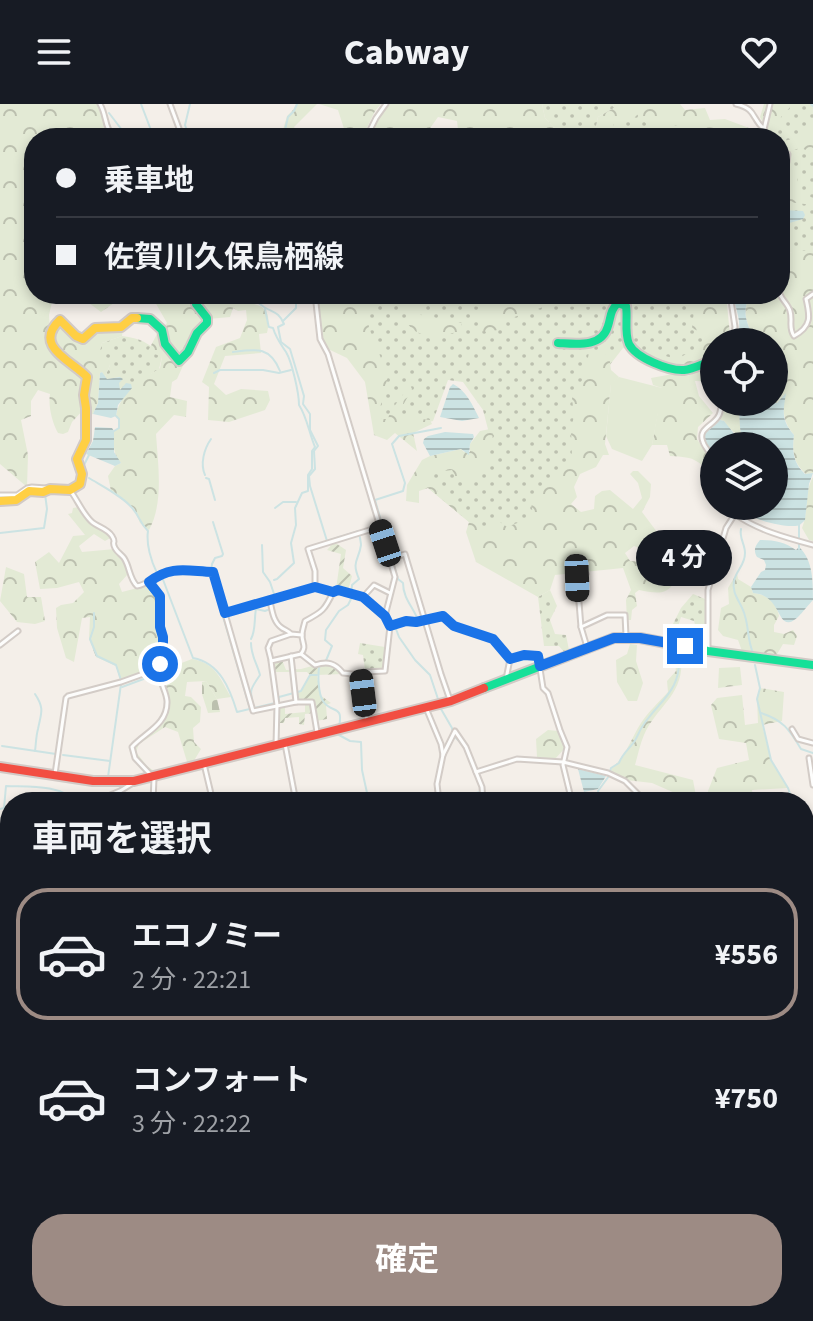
<!DOCTYPE html>
<html lang="ja">
<head>
<meta charset="utf-8">
<style>
	:root { --surface:#171b24; --page:#20242c; --text:#f1f3f6; --muted:#9ea1a6; --line:#363941; --accent:#9d8b84 }
	body { margin:0; font-family:"Source Sans 3","Noto Sans JP",sans-serif; background:var(--page); color:var(--text); height:100vh; display:flex; flex-direction:column; font-size:30px; white-space:nowrap }
	* { box-sizing:border-box; margin:0 }
	p { font-size:26px; color:var(--muted) }
	.icon { flex:none; width:44px; height:44px; fill:none; stroke:currentColor; stroke-width:2; stroke-linecap:round; stroke-linejoin:round }
	.map { position:relative; flex:1; overflow:hidden }
	.drawer { position:absolute; left:0px; top:688px; width:814px; height:530px; display:flex; flex-direction:column; background:var(--surface); border-radius:32px 32px 0 0; box-shadow:0 4px 12px #0003 }
	.drawer>* { flex:none }
	.hud { position:absolute; left:24px; top:24px; width:766px; height:176px; border-radius:32px; box-shadow:0 4px 12px #0003; display:grid; align-content:center; height:176px; padding:0 32px; background:var(--surface) }
	.controls { position:absolute; left:700px; top:224px; display:grid; gap:16px }
	.controls a { display:grid; place-items:center; width:88px; height:88px; border-radius:50%; background:var(--surface); box-shadow:0 4px 12px #0003; font-size:40px }
	.end { position:absolute; width:36px; height:36px; margin:-18px; border:10px solid #1a73e8; background:#fff; box-shadow:0 0 0 4px #fff }
	.from { border-radius:50% }
	.bubble { position:absolute; height:56px; border-radius:28px; background:var(--surface); box-shadow:0 4px 12px #0003; font-size:26px; font-weight:700; line-height:56px; text-align:center }
	.car { position:absolute; width:24px; height:48px; margin:-24px -12px; border-radius:10px; box-shadow:0 0 6px 2px #0007; background:linear-gradient(#222 24%,#8ab4d8 0 40%,#222 0 76%,#8ab4d8 0 86%,#222 0) }
	.hud b { display:flex; align-items:center; gap:28px; height:76px; font-size:30px }
	.hud b+b { border-top:2px solid var(--line) }
	.hud i { width:20px; height:20px; background:var(--text) }
	ul { padding:0; list-style:none }
	li { display:flex; align-items:center; gap:24px; height:132px; margin:0 16px 12px; padding:0 16px; border:4px solid transparent; border-radius:32px }
	li div { flex:1 }
	li b { display:block; font-size:30px }
	li em { font-style:normal; font-weight:700 }
	li.current { border-color:var(--accent) }
	li>.icon { width:72px; height:72px; stroke-width:1.5 }
	h2 { padding:0 32px; font-size:36px; line-height:96px }
	.primary-button { display:flex; gap:16px; margin-top:auto; padding:16px 32px }
	.primary-button a { flex:1; height:92px; border-radius:32px; background:var(--accent); color:#fff; font-size:32px; font-weight:700; line-height:92px; text-align:center }
	header { display:flex; justify-content:space-between; align-items:center; height:104px; padding:0 32px; background:var(--surface); font-size:36px; font-weight:700 }
	.map>svg:first-child { display:block }
	.grass { fill:url(#grass-dots) }
	.forest { fill:url(#forest-crowns) }
	.cemetery { fill:url(#cemetery-stones) }
	.garden { fill:url(#garden-furrows) }
	.pitch { fill:#e3ead5 }
	.water { fill:url(#water-rules) }
	.lines { fill:none; stroke-linecap:round; stroke-linejoin:round }
	.stream { stroke:#cce3e3; stroke-width:2 }
	.street-casing { stroke:#d3ccc7; stroke-width:7 }
	.fast-casing { stroke:#d2cac6; stroke-width:12 }
	.slow-casing { stroke:#d2cac6; stroke-width:12 }
	.jam-casing { stroke:#d2cac6; stroke-width:12 }
	.street { stroke:#fdfdfc; stroke-width:3 }
	.fast { stroke:#16e098; stroke-width:8 }
	.slow { stroke:#ffcf43; stroke-width:8 }
	.jam { stroke:#f24e42; stroke-width:8 }
	.route { stroke:#1a73e8; stroke-width:10 }
</style>
</head>
<body>
<header><svg class="icon" aria-label="menu" viewBox="0 0 24 24"><path d="M4 6h16M4 12h16M4 18h16"/></svg>Cabway<svg class="icon" aria-label="heart" viewBox="0 0 24 24"><path d="M12 20l-8-8c-3-5 5-10 8-4 3-6 11-1 8 4z"/></svg></header>
<div class="map">
<svg width="813" height="1217" viewBox="0 0 813 1217">
	<defs>
		<pattern id="grass-dots" width="8" height="8" patternUnits="userSpaceOnUse" patternTransform="scale(2)"><rect width="8" height="8" fill="#e3ead5"/><path d="M2 2h.1M6 6h.1" fill="none" stroke="#bcc0af" stroke-width="1.8" stroke-linecap="round"/></pattern>
		<pattern id="forest-crowns" width="20" height="18" patternUnits="userSpaceOnUse" patternTransform="scale(2)"><rect width="20" height="18" fill="#e3ead5"/><path d="M2 6a3 3 0 1 1 6 0M12 15a3 3 0 1 1 6 0" fill="none" stroke="#bcc0af"/></pattern>
		<pattern id="cemetery-stones" width="16" height="16" patternUnits="userSpaceOnUse" patternTransform="scale(2)"><rect width="16" height="16" fill="#e3ead5"/><path d="M2 7V4a2 2 0 0 1 4 0v3zM10 15v-3a2 2 0 0 1 4 0v3z" fill="#bcc0af"/></pattern>
		<pattern id="garden-furrows" width="10" height="10" patternUnits="userSpaceOnUse" patternTransform="scale(2)"><rect width="10" height="10" fill="#e3ead5"/><path d="M-1 1l2-2M0 10L10 0M9 11l2-2" fill="none" stroke="#bcc0af"/></pattern>
		<pattern id="water-rules" width="6" height="5" patternUnits="userSpaceOnUse" patternTransform="scale(2)"><rect width="6" height="5" fill="#cce3e3"/><path d="M0 2.5h6" fill="none" stroke="#aabbba"/></pattern>
	</defs>
	<rect width="100%" height="100%" fill="#f4efe9"/>
	<g class="grass">
		<polygon points="542,0 613,0 614,4 598,13 594,34 564,34 545,14"/>
		<polygon points="784,0 813,0 813,147 780,149 780,34 607,34 613,12 639,5 695,19 720,17 767,29"/>
		<polygon points="359,190 706,190 714,238 675,263 623,244 609,262 592,349 511,440 469,418 428,384 432,364 452,360 465,374 490,333 483,306 463,278 448,276 433,317 402,325 383,325 374,307"/>
		<path d="M122 232C140 234 150 239 162 253L159 265C149 272 141 274 132 284L130 280 120 286 118 285 120 273 107 275 105 273 110 261 98 251 102 239Z"/>
		<polygon points="550,486 557,502 550,516 555,530 566,531 569,546 564,548 559,542 544,542 538,493"/>
		<polygon points="693,490 705,495 706,527 696,524 694,517 681,513 677,526 671,524 681,504"/>
		<polygon points="360,539 385,543 384,566 365,566 363,551 358,550"/>
	</g>
	<g class="forest">
		<path d="M0 0H101L108 23 114 32 130 34H34V190H54L49 211 50 227 60 215 73 230 82 234C95 223 107 217 123 225L122 232 102 239 99 251 108 254 110 261 105 273 102 268 100 269 98 299 93 310 90 311 84 305 72 318 68 328 63 330 58 329C52 318 48 302 50 290L38 286 31 297V312L21 316 28 351 27 383 0 360Z"/>
		<polygon points="296,0 317,0 294,23 301,34 271,34 283,26 287,12 293,6"/>
		<polygon points="319,0 381,0 375,7 362,34 347,34 338,6"/>
		<polygon points="390,0 542,0 545,14 564,34 459,34 457,17 438,13 423,34 369,34 378,15"/>
		<polygon points="613,0 680,0 685,6 705,4 710,16 725,15 749,24 746,29 719,23 691,25 669,20 651,25 642,15 640,8 631,17 615,18 611,26 611,34 594,34 598,13 614,4"/>
		<polygon points="764,0 793,0 781,13 778,26 769,30 760,13"/>
		<polygon points="813,24 813,49 801,44 785,48 784,53 780,58 780,38 796,34"/>
		<polygon points="787,71 797,71 799,88 813,94 813,101 780,97 780,78"/>
		<path d="M780 140 784 149 810 146 813 143V369L806 370C793 359 792 347 794 331 783 318 783 308 784 291L777 299 771 298H774V238H756C747 219 741 210 750 190H780Z"/>
		<polygon points="110,190 127,190 101,208 85,196 93,191 104,195"/>
		<path d="M146 190H229V193L232 194 233 198C256 199 274 199 267 229L259 230 261 249 225 252 214 280 226 291 241 285 268 287 270 296 265 306 229 318 208 316 209 283 202 278 216 243 240 234 247 216 246 206 238 207 233 204 230 213 208 215 197 233 196 238 190 246 177 275 172 278 170 293 187 297 186 313 174 311 156 330C158 360 164 399 149 426L140 419 134 404 111 387 108 372 115 362 121 359C113 350 113 339 114 327L119 323V315L116 312C118 299 130 280 142 274 149 270 152 270 160 264L162 253 148 247 157 230 167 219 155 198Z"/>
		<polygon points="317,190 366,190 369,224 388,272 379,308 382,315 388,315 390,308 410,281 412,285 397,312 430,316 432,320 413,329 417,347 395,329 387,336 374,331 365,278 347,254 328,245 322,234"/>
		<path d="M389 190H409L421 211 462 219 460 228C439 230 421 238 407 219L410 209 400 198 392 196Z"/>
		<polygon points="451,190 603,190 595,203 546,202 503,217 498,226 483,228 479,217 481,203 458,200"/>
		<path d="M696 190H726L730 231 726 238H714V253C678 267 676 263 641 251L642 246 677 255 705 240 708 232 692 224Z"/>
		<path d="M598 246 609 252 611 266 619 273 611 280 605 340 609 351H603L596 363 580 370 574 383 577 393 571 400 581 408 594 405 595 392 602 387 610 386 633 405 642 394 638 379 630 370 633 367H638L651 380 650 393 642 408 657 428 651 448 634 442 625 449 630 457 646 458 659 468C667 467 672 467 676 474 669 493 655 489 639 486L635 489 637 502 632 506 631 516H627L626 496 631 486 623 464 555 471 550 486 538 493 476 458 466 428 469 418 428 384 419 387V399L406 397 407 381 422 356 430 352 461 345 464 348H470V340L480 327 490 325 493 328C491 350 487 369 466 380L457 375 452 366 435 368 433 375 438 388 486 425 496 415 507 423 528 415 533 410 531 398 546 381 559 373 572 353 571 325 574 312 572 294 585 271 589 248Z"/>
		<path d="M707 262 714 270V278L695 277 699 292 713 309 698 323 697 335 714 361V378C700 356 696 353 670 352L667 341H652L662 284 653 281 651 274 673 270 688 272Z"/>
		<path d="M813 373V437L809 436 802 424C809 407 804 388 813 373Z"/>
		<polygon points="79,403 92,419 104,425 112,433 105,437 94,430 79,442 82,448 115,445 125,457 128,470 119,480 122,488 149,481 159,492 160,524 162,533 162,546 158,563 120,577 116,562 96,553 89,535 90,513 82,514 74,558 66,554 57,524 56,504 61,501 73,499 84,488 79,478 57,484 40,485 35,458 49,448 59,459 73,432 85,431 68,410 72,409 73,404"/>
		<polygon points="6,463 24,470 27,493 41,493 45,517 35,520 17,518 0,497"/>
		<path d="M737 469 738 475 751 483 753 489C767 490 777 499 779 512L774 521V528L784 530 793 526 797 532 794 541 783 540 776 552 742 547 738 536 723 532 718 526 721 504 729 500 728 484Z"/>
		<polygon points="630,540 637,541 636,557 643,579 637,597 628,597 617,578 616,556 627,550"/>
		<path d="M682 545 688 546 681 553C685 591 657 601 644 631 640 640 638 651 635 661L693 676 696 692 694 698H685L684 693 652 679 626 676 611 668 612 664C625 654 632 633 641 619 648 608 659 598 668 588L667 577 676 567 674 549Z"/>
		<path d="M192 555C216 559 220 575 231 593L217 595 206 577 187 578 185 592 191 593 201 603 200 618 193 624 194 638 201 645 192 660 188 661 178 628 165 623 139 640 136 648 147 662 157 669 152 670 136 654 133 644C145 628 168 622 168 598 168 586 160 578 163 566Z"/>
		<polygon points="740,563 742,581 718,584 719,564"/>
		<polygon points="760,584 784,588 782,617 762,621 771,656 788,684 752,686 754,698 707,698 708,687 717,664 749,656 746,639 719,635 711,601 717,594 742,591 745,621 758,619 757,595"/>
		<polygon points="548,626 558,627 566,643 555,655 537,653 536,635"/>
	</g>
	<polygon class="cemetery" points="206,577 217,595 220,608 208,609 202,590 202,578"/>
	<g class="garden">
		<polygon points="334,438 346,446 343,464 352,472 348,487 336,485 341,450 327,446"/>
		<polygon points="282,556 286,566 301,565 323,559 337,562 343,570 317,571 320,591 331,599 326,601 327,615 316,617 314,609 305,610 304,621 299,620 299,613 285,614 284,619 277,619 278,601 285,600 285,610 305,608 305,598 296,598 295,590 301,587 310,571 307,568 274,568 273,559"/>
	</g>
	<g class="pitch">
		<polygon points="619,273 662,284 670,297 667,306 658,309 652,341 642,357 612,345 606,332 611,279"/>
		<path d="M724 298H736C742 311 738 323 743 336L728 323 724 317 720 316Z"/>
	</g>
	<g class="water">
		<polygon points="781,106 803,107 805,111 803,115 786,120 782,120 780,117"/>
		<path d="M733 190H750C741 210 747 219 756 238H737C743 217 736 209 733 190Z"/>
		<polygon points="102,268 107,275 120,273 123,275 119,279 120,286 126,279 131,280 132,284 118,301 116,312 111,314 93,310 98,299 100,269"/>
		<path d="M453 280C466 286 473 302 479 314L462 317 440 313 450 283Z"/>
		<path d="M786 289C783 308 781 316 794 331 792 347 793 359 805 370L813 369 809 380 805 416C800 421 800 422 793 422 784 423 751 415 746 409 744 407 744 404 743 402H774V342L746 341C736 326 743 314 736 298L777 299Z"/>
		<path d="M720 316 724 317 744 342H714V347C692 329 710 329 720 316Z"/>
		<polygon points="95,323 112,324 114,327 114,348 121,359 115,362 86,350 93,337"/>
		<polygon points="445,328 473,330 474,333 470,340 469,351 461,345 430,352 423,339 424,335 428,332"/>
		<path d="M760 436C774 436 785 438 796 446L799 443C813 456 813 477 813 496 807 502 797 517 790 518 777 521 780 491 753 489L751 483 761 468 765 466 766 461 764 456 757 453C753 446 755 442 760 436Z"/>
		<polygon points="578,665 606,672 598,685 584,688"/>
	</g>
	<g class="lines">
		<g class="stream">
			<polyline points="141,0 154,34"/>
			<polyline points="190,0 185,21 187,27 204,34"/>
			<polyline points="811,0 813,2"/>
			<polyline points="109,9 122,26 140,34"/>
			<polyline points="289,34 285,26 288,13 294,7 297,0"/>
			<path d="M247 190C252 194 258 199 264 203 274 209 279 208 284 220L278 223 281 238 290 245 304 292 303 300 310 310V326L318 342 314 347 315 365 309 372 310 382 327 437 359 427C359 430 361 438 361 441 359 456 351 457 359 475L352 481 351 495 348 501 339 507 326 526 325 536 332 542 325 559 319 563C318 572 318 589 323 597 331 610 344 600 339 622"/>
			<polyline points="255,190 258,197"/>
			<path d="M265 205C266 209 268 221 269 223L273 224C276 234 280 239 286 248 292 258 299 289 299 301 307 313 309 329 315 343L312 347V365L308 371V387L302 389 295 404 296 421 291 439 294 459 277 475 274 476"/>
			<polyline points="283,217 296,204 296,193 298,190"/>
			<path d="M233 248C256 245 270 242 280 267"/>
			<polyline points="214,269 220,266 263,266 279,269 291,266"/>
			<polyline points="114,327 119,324 119,315 116,312"/>
			<polyline points="83,363 89,351"/>
			<path d="M205 371C200 360 204 345 211 335"/>
			<path d="M89 374C102 382 124 393 133 405 140 413 139 418 148 427 146 440 151 457 157 469L145 477 146 478"/>
			<polyline points="206,374 209,375 215,396"/>
			<polyline points="275,404 283,398 296,398"/>
			<polyline points="213,418 223,450 222,452 215,454 212,460 211,471 250,605"/>
			<polyline points="799,420 799,445"/>
			<path d="M741 425C739 434 745 440 745 449 745 462 736 466 734 477 731 490 742 499 745 512 749 525 747 534 753 549"/>
			<polyline points="0,429 44,424 47,405 45,390 42,391"/>
			<polyline points="262,441 263,468 270,478 275,493 267,495"/>
			<path d="M175 467 162 473 193 554C220 559 230 585 237 608L275 599 276 601"/>
			<polyline points="181,468 211,471"/>
			<polyline points="148,481 157,494 158,526 161,535 156,564"/>
			<polyline points="94,509 94,523 90,535 97,552 116,561 121,576"/>
			<path d="M410 516H418C413 503 403 494 403 479L398 475 375 396 403 387 405 379 392 340 399 332 441 324"/>
			<polyline points="391,524 396,525 399,533 415,556 430,571 438,595"/>
			<path d="M251 535C256 526 254 515 256 505L265 507 270 505 268 499"/>
			<path d="M251 539C251 552 257 559 260 571 250 586 249 585 254 604"/>
			<polyline points="755,561 760,584 757,595 771,656 788,684 793,698"/>
			<polyline points="122,583 157,570 157,567"/>
			<polyline points="278,598 279,593 301,587 310,571 317,571"/>
			<polyline points="441,605 452,624 453,631 464,642 480,683 480,688 458,694 458,698"/>
			<path d="M761 609C783 616 789 625 801 645L813 649"/>
			<polyline points="339,631 350,637 361,638 362,666 369,698"/>
			<polyline points="2,642 56,650"/>
			<path d="M35 647C36 640 36 632 38 625 41 609 45 605 35 590"/>
			<polyline points="63,651 110,657"/>
			<polyline points="108,673 121,580"/>
			<polyline points="290,677 294,697 291,698"/>
			<polyline points="123,698 123,689"/>
			<path d="M599 698 598 687 609 672 611 664 619 659C622 650 629 645 634 638 638 632 640 625 644 620 661 595 681 587 679 552L684 548"/>
			<path d="M0 705 4 704 6 682C29 683 59 680 77 698"/>
			<polyline points="804,970 813,1009"/>
			<polyline points="804,1049 813,1047"/>
			<polyline points="0,1066 10,1065"/>
			<polyline points="57,1208 59,1217"/>
			<polyline points="217,1208 218,1217"/>
			<polyline points="469,1208 470,1217"/>
			<polyline points="652,1208 654,1217"/>
			<polyline points="744,1208 747,1217"/>
			<polyline points="359,1217 380,1208"/>
			<polyline points="391,1217 392,1208"/>
		</g>
		<g class="street-casing">
			<g id="street">
				<path d="M100 0C107 12 104 24 115 34"/>
				<polyline points="170,0 180,27 194,34"/>
				<path d="M736 0C757 5 751 14 764 25"/>
				<polyline points="366,34 376,14 386,0"/>
				<polyline points="762,34 770,0"/>
				<polyline points="780,52 788,50 787,58"/>
				<path d="M780 146C785 158 786 176 780 187"/>
				<polyline points="315,190 320,235 328,250 395,473 385,512"/>
				<polyline points="730,190 735,223 732,238"/>
				<path d="M780 190C782 196 788 200 790 207 793 217 788 223 794 232 812 222 810 212 806 195L813 190"/>
				<polyline points="200,202 203,190"/>
				<path d="M714 355C711 350 705 344 703 338 697 324 714 322 719 311 721 307 721 303 721 298"/>
				<path d="M70 386C78 397 82 408 91 417 97 423 107 424 112 432 117 440 111 436 115 444 117 448 122 451 124 454 130 463 129 474 137 482 147 481 151 474 160 470 176 463 195 467 213 468L253 607 296 598"/>
				<polyline points="0,391 17,391 27,384 32,383 46,384"/>
				<path d="M735 410C757 426 787 434 813 441"/>
				<polyline points="390,455 405,450 441,570 450,596"/>
				<polyline points="586,470 583,468 577,474 581,523 587,543"/>
				<path d="M149 478 160 492V523L163 533V547L160 560 162 566C158 579 166 585 167 597 168 621 144 629 132 643L135 654 150 670"/>
				<polyline points="315,483 333,488 338,486 363,493 385,512 390,522 385,567 366,568 361,571 367,619"/>
				<polyline points="364,492 374,481 390,489"/>
				<path d="M270 497C272 506 273 518 282 524 285 526 289 527 291 530"/>
				<polyline points="225,509 312,485 315,483 315,467 308,445 379,423"/>
				<polyline points="390,522 406,517 416,518 443,512 454,522 493,535 510,555 519,552 538,552 543,584 548,589 560,626 567,643 563,661 572,698"/>
				<polyline points="581,523 607,511 625,511 626,532"/>
				<polyline points="0,541 18,527"/>
				<polyline points="708,547 708,486 726,424 735,410 736,402"/>
				<path d="M301 550 315 561C328 557 335 559 343 569L361 571"/>
				<polyline points="291,552 296,598 312,598 317,628"/>
				<polyline points="271,556 268,544 271,537 291,530 302,531"/>
				<polyline points="506,575 510,555"/>
				<polyline points="426,604 441,640 443,651 437,680 439,698"/>
				<polyline points="792,625 798,635 813,639"/>
				<polyline points="285,640 296,698"/>
				<path d="M276 641 277 601 271 557 301 550C307 542 302 540 302 531 302 527 304 521 305 517 322 508 325 506 333 488"/>
				<polyline points="443,651 455,627 466,643 482,683 483,698"/>
				<polyline points="809,654 813,681"/>
				<polyline points="204,660 213,698"/>
				<polyline points="476,668 517,655 563,658 608,669 625,677 646,698"/>
				<polyline points="55,670 66,594 68,592 121,578 160,564"/>
				<polyline points="94,698 120,687 133,679"/>
				<polyline points="153,698 154,674"/>
				<polyline points="809,716 812,740"/>
				<polyline points="0,729 10,725"/>
				<polyline points="0,742 10,753"/>
				<polyline points="804,751 807,749 813,739"/>
				<polyline points="804,760 813,770"/>
				<polyline points="0,792 10,790"/>
				<polyline points="0,911 10,909"/>
				<polyline points="0,912 10,970"/>
				<polyline points="804,954 813,952"/>
				<polyline points="804,1016 813,1014"/>
				<polyline points="0,1063 10,1061"/>
				<polyline points="804,1085 813,1082"/>
				<polyline points="0,1089 5,1108 0,1110"/>
				<polyline points="804,1101 813,1142"/>
				<polyline points="804,1150 813,1148"/>
				<polyline points="0,1174 8,1217"/>
				<polyline points="804,1183 811,1217"/>
				<polyline points="108,1208 109,1217"/>
				<polyline points="165,1208 167,1217"/>
				<polyline points="269,1208 270,1217"/>
				<polyline points="385,1208 389,1217"/>
				<polyline points="510,1208 512,1217"/>
				<polyline points="602,1208 604,1217"/>
				<polyline points="742,1208 744,1217"/>
				<polyline points="76,1217 127,1208"/>
			</g>
		</g>
		<g class="fast-casing">
			<g id="fast">
				<polyline points="137,214 150,215 162,226 165,240 179,257 188,248 197,229 207,219 207,214 196,200 196,190"/>
				<path d="M558 239C576 240 602 244 608 222 611 213 610 206 618 199L626 202C628 214 624 228 629 240 636 254 669 267 684 266 694 265 704 259 714 256"/>
				<polyline points="484,584 614,534 640,534 708,547 813,561"/>
				<polyline points="804,1188 813,1186"/>
			</g>
		</g>
		<g class="slow-casing">
			<g id="slow">
				<path d="M0 397 16 396 29 387 43 388 50 385 70 386 80 380 82 370 77 355 86 336V304L84 291 87 273C72 257 32 242 60 216L76 232 83 235 95 224 121 223 132 214H137"/>
				<polyline points="664,1217 705,1208"/>
			</g>
		</g>
		<g class="jam-casing">
			<polyline id="jam" points="0,663 93,677 134,677 451,597 484,584"/>
		</g>
		<use href="#street" class="street"/>
		<use href="#fast" class="fast"/>
		<use href="#slow" class="slow"/>
		<use href="#jam" class="jam"/>
	</g>
	<g class="lines">
		<path class="route" d="M160 560 163 547V533L160 523V492L149 478C172 461 186 467 213 468L225 509 315 483 333 488 338 486 363 493 385 512 390 522 406 517 416 518 443 512 454 522 493 535 510 555 524 551 538 552 540 562 614 534H640L685 542"/>
	</g>
</svg>
<div class="controls">
<a><svg class="icon" aria-label="locate" viewBox="0 0 24 24"><circle cx="12" cy="12" r="6"/><path d="M12 2v4M12 18v4M2 12h4M18 12h4"/></svg></a>
<a><svg class="icon" aria-label="layers" viewBox="0 0 24 24"><path d="M12 4l9 5-9 5-9-5zM3 14l9 5 9-5"/></svg></a>
</div>
<i class="end from" style="left:160px;top:560px"></i>
<i class="end" style="left:685px;top:542px"></i>
<div class="bubble" style="left:636px;top:426px;width:96px">4 分</div>
<i class="car" style="left:385px;top:439px;rotate:342deg"></i>
<i class="car" style="left:577px;top:474px;rotate:178deg"></i>
<i class="car" style="left:363px;top:589px;rotate:353deg"></i>
<div class="hud">
<b><i class="from"></i>乗車地</b>
<b><i></i>佐賀川久保鳥栖線</b>
</div>
<section class="drawer">
<h2>車両を選択</h2>
<ul>
<li class="current"><svg class="icon" aria-label="car" viewBox="0 0 24 24"><path d="M5 17H2v-5l4-1 3-4h7l3 4 3 1v5h-3M9 17h6M6 11h13"/><circle cx="7" cy="17" r="2"/><circle cx="17" cy="17" r="2"/></svg><div><b>エコノミー</b><p>2 分 · 22:21</p></div><em>¥556</em></li>
<li><svg class="icon" aria-label="car" viewBox="0 0 24 24"><path d="M5 17H2v-5l4-1 3-4h7l3 4 3 1v5h-3M9 17h6M6 11h13"/><circle cx="7" cy="17" r="2"/><circle cx="17" cy="17" r="2"/></svg><div><b>コンフォート</b><p>3 分 · 22:22</p></div><em>¥750</em></li>
</ul>
<div class="primary-button"><a>確定</a></div>
</section>
</div>
</body>
</html>
